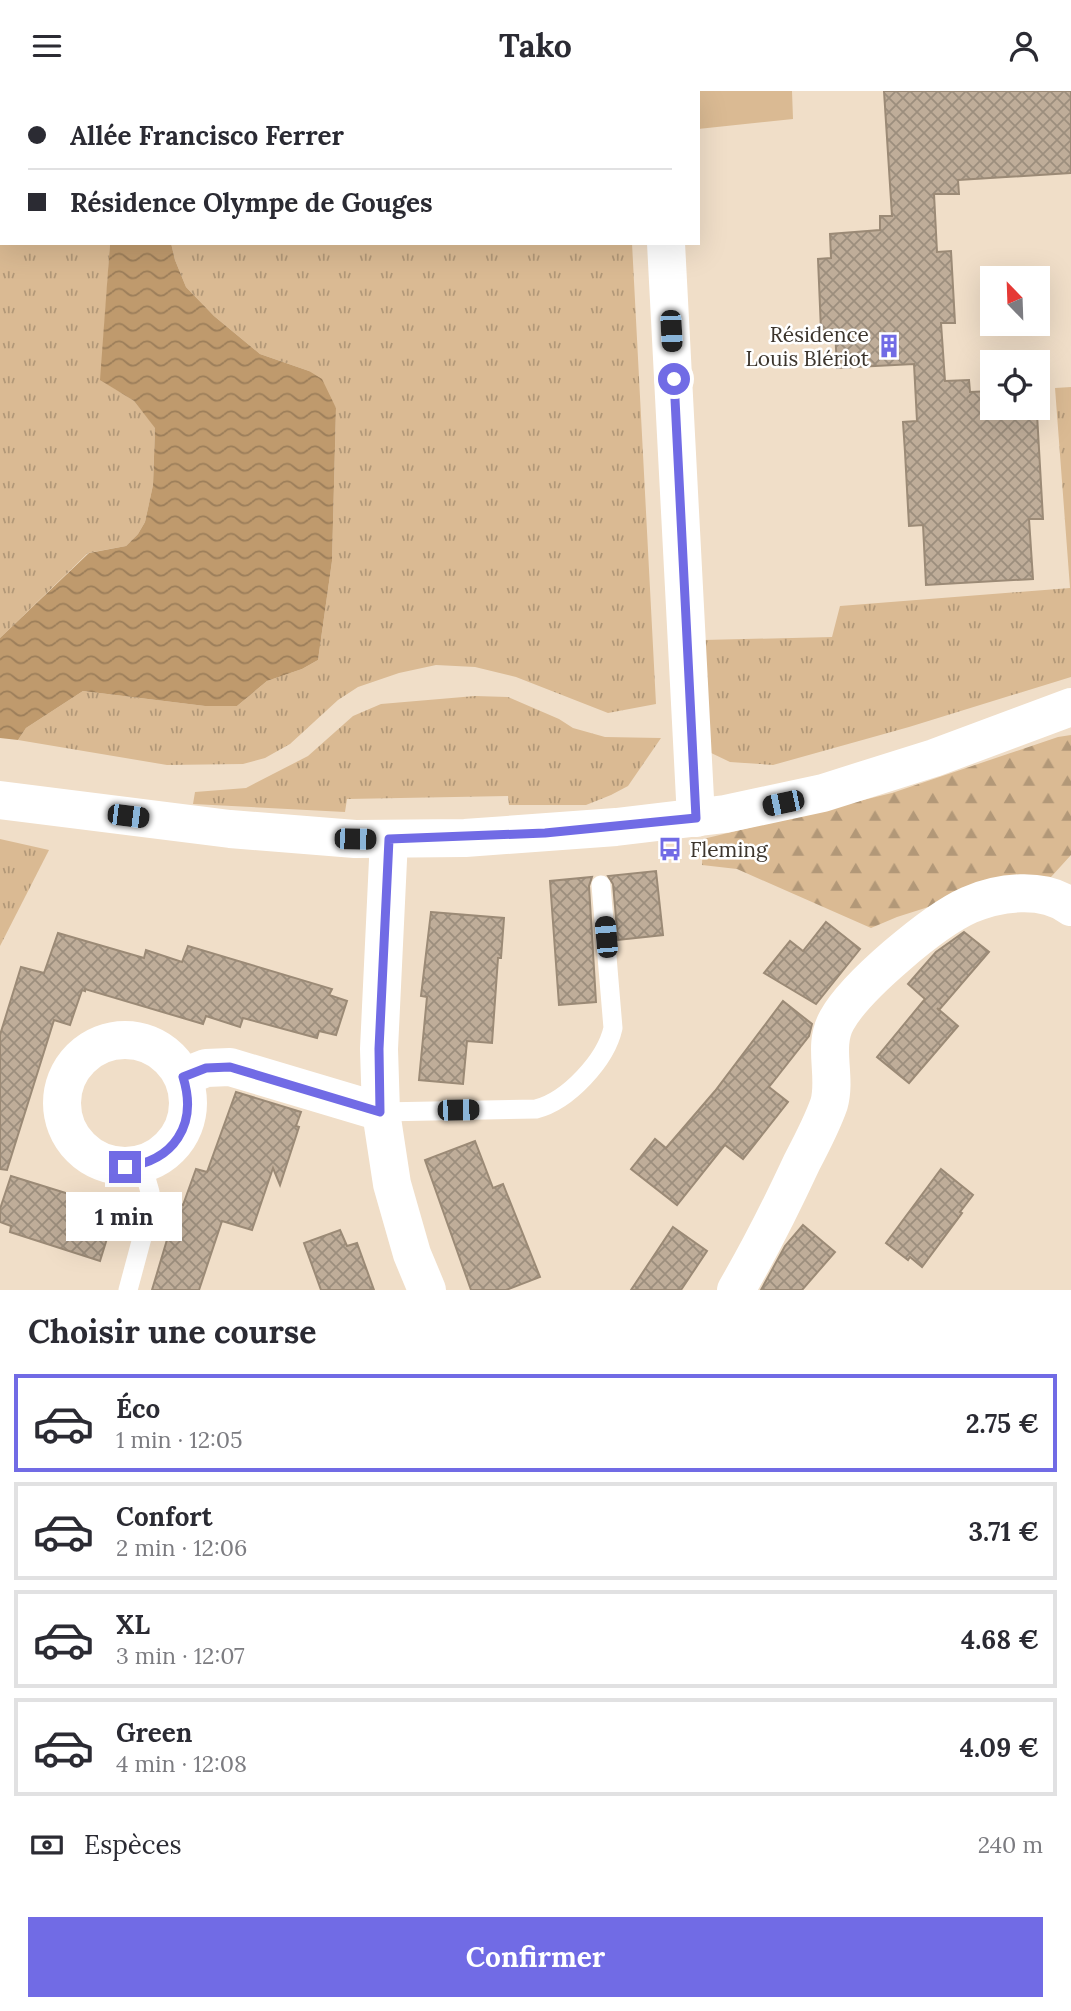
<!DOCTYPE html>
<html lang="fr">
<head>
<meta charset="utf-8">
<style>
	:root { --surface:#fff; --page:#f2f2f3; --text:#2b2b33; --muted:#7c7c81; --line:#e1e1e2; --accent:#716be5 }
	body { margin:0; font-family:Lora,serif; background:var(--page); color:var(--text); height:100vh; display:flex; flex-direction:column; font-size:26px; white-space:nowrap }
	* { box-sizing:border-box; margin:0 }
	p { font-size:23px; color:var(--muted) }
	.icon { flex:none; width:38px; height:38px; fill:none; stroke:currentColor; stroke-width:2; stroke-linecap:round; stroke-linejoin:round }
	.map { position:relative; height:1199px; overflow:hidden }
	.drawer { display:flex; flex-direction:column; background:var(--surface); flex:1 }
	.drawer>* { flex:none }
	.banner { position:absolute; left:0px; top:0px; width:700px; height:154px; box-shadow:0 7px 28px #0002; display:grid; align-content:center; height:154px; padding:0 28px; background:var(--surface) }
	.needle { width:46px; rotate:337deg }
	.fabs { position:absolute; left:980px; top:175px; display:grid; gap:14px }
	.fabs a { display:grid; place-items:center; width:70px; height:70px; border-radius:0px; background:var(--surface); box-shadow:0 7px 28px #0002; font-size:35px }
	.end { position:absolute; width:32px; height:32px; margin:-16px; border:9px solid #716be5; background:#fff; box-shadow:0 0 0 4px #fff }
	.from { border-radius:50% }
	.bubble { position:absolute; height:49px; border-radius:0px; background:var(--surface); box-shadow:0 7px 28px #0002; font-size:23px; font-weight:700; line-height:49px; text-align:center }
	.car { position:absolute; width:21px; height:42px; margin:-21px -10px; border-radius:9px; box-shadow:0 0 5px 2px #0007; background:linear-gradient(#222 24%,#8ab4d8 0 40%,#222 0 76%,#8ab4d8 0 86%,#222 0) }
	.banner b { display:flex; align-items:center; gap:24px; height:66px; font-size:26px }
	.banner b+b { border-top:2px solid var(--line) }
	.banner i { width:18px; height:18px; background:var(--text) }
	ul { padding:0; list-style:none }
	li { display:flex; align-items:center; gap:21px; height:98px; margin:0 14px 10px; padding:0 14px; border:4px solid var(--line); border-radius:0px }
	li div { flex:1 }
	li b { display:block; font-size:26px }
	li em { font-style:normal; font-weight:700 }
	li.current { border-color:var(--accent) }
	li>.icon { width:63px; height:63px; stroke-width:1.5 }
	h2 { padding:0 28px; font-size:32px; line-height:84px }
	.pay { display:flex; align-items:center; gap:18px; height:77px; padding:0 28px; font-size:26px }
	.pay p { margin-inline-start:auto }
	.action { display:flex; gap:14px; margin-top:auto; padding:14px 28px }
	.action a { flex:1; height:80px; border-radius:0px; background:var(--accent); color:#fff; font-size:28px; font-weight:700; line-height:80px; text-align:center }
	header { display:flex; justify-content:space-between; align-items:center; height:91px; padding:0 28px; background:var(--surface); font-size:32px; font-weight:700 }
	.map>svg:first-child { display:block }
	.grass { fill:url(#grass-tufts) }
	.forest { fill:url(#forest-firs) }
	.park { fill:#daba93 }
	.water { fill:url(#water-waves) }
	.building { fill:url(#building-cross-hatch); stroke:#9b8a76; stroke-width:2 }
	.lines { fill:none; stroke-linecap:round; stroke-linejoin:round }
	.service { stroke:#fff; stroke-width:19 }
	.minor { stroke:#fff; stroke-width:38 }
	.tertiary { stroke:#fff; stroke-width:38 }
	.route { stroke:#716be5; stroke-width:9 }
	.labels { text-anchor:middle; dominant-baseline:central; stroke-width:5; stroke-linejoin:round; paint-order:stroke }
	.poi-label { font-size:21px; fill:#3c352d; stroke:#fff; text-anchor:end }
</style>
</head>
<body>
<header><svg class="icon" aria-label="menu" viewBox="0 0 24 24"><path d="M4 6h16M4 12h16M4 18h16"/></svg>Tako<svg class="icon" aria-label="person" viewBox="0 0 24 24"><circle cx="12" cy="8" r="4"/><path d="M4 21q1-7 8-7t8 7"/></svg></header>
<div class="map">
<svg width="1071" height="1199" viewBox="0 0 1071 1199">
	<defs>
		<pattern id="grass-tufts" width="24" height="20" patternUnits="userSpaceOnUse" patternTransform="scale(1.75)"><rect width="24" height="20" fill="#daba93"/><path d="M3 7l-1-3M5 7V3M7 7l1-3M15 17l-1-3M17 17v-4M19 17l1-3" fill="none" stroke="#b29878"/></pattern>
		<pattern id="forest-firs" width="22" height="20" patternUnits="userSpaceOnUse" patternTransform="scale(1.75)"><rect width="22" height="20" fill="#daba93"/><path d="M5 1l3.5 6h-7zM16 11l3.5 6h-7z" fill="#b29878"/></pattern>
		<pattern id="water-waves" width="16" height="10" patternUnits="userSpaceOnUse" patternTransform="scale(1.75)"><rect width="16" height="10" fill="#bf9a6d"/><path d="M0 5q4-4 8 0t8 0" fill="none" stroke="#9c7e5a"/></pattern>
		<pattern id="building-cross-hatch" width="8" height="8" patternUnits="userSpaceOnUse" patternTransform="scale(1.75)"><rect width="8" height="8" fill="#bfad99"/><path d="M0 0l8 8M0 8l8-8" fill="none" stroke="#9c8e7d"/></pattern>
	</defs>
	<rect width="100%" height="100%" fill="#f0dec8"/>
	<g class="grass">
		<polygon points="0,0 83,2 2,2 2,152 110,152 101,289 134,310 155,336 153,394 145,431 138,443 126,455 88,462 0,547"/>
		<polygon points="171,152 632,152 656,613 608,622 516,586 475,576 436,574 399,582 358,596 338,609 290,653 265,667 243,673 167,674 18,649 26,637 83,600 205,615 237,615 267,590 302,578 318,569 332,470 336,317 309,280 260,263 214,225 186,196 175,169"/>
		<polygon points="1071,296 1071,586 909,636 773,674 730,671 707,660 703,549 832,546 840,515 1070,497 1055,297"/>
		<polygon points="475,605 508,606 559,628 573,637 605,646 661,647 628,695 611,704 586,714 509,714 508,705 347,708 345,721 193,713 195,701 246,697 308,665 353,625 381,613"/>
		<polygon points="0,748 49,759 0,855"/>
	</g>
	<polygon class="forest" points="1071,644 1071,764 1051,786 988,797 897,826 871,837 737,778 702,774 703,748 892,702 1058,646"/>
	<polygon class="park" points="696,0 792,0 793,28 698,38 698,2 696,2"/>
	<polygon class="water" points="110,152 171,152 175,169 186,196 214,225 260,263 309,280 322,288 336,317 332,470 318,569 302,578 267,590 237,615 205,615 83,600 26,637 18,649 0,647 0,547 89,462 126,455 138,443 145,431 153,394 155,337 134,310 100,289"/>
	<g class="building">
		<polygon points="884,0 1071,0 1071,82 958,89 959,103 934,103 937,161 951,160 955,232 941,232 945,290 969,289 970,301 992,300 992,317 1023,317 1024,324 1037,323 1043,428 1029,428 1033,488 926,494 923,434 909,435 905,361 903,331 917,330 914,273 837,277 835,238 821,239 818,168 831,167 830,143 880,139 880,125 892,125"/>
		<polygon points="656,780 663,844 618,849 613,793 608,785"/>
		<polygon points="592,786 589,795 596,911 559,914 550,790"/>
		<polygon points="431,821 504,827 501,867 498,867 492,952 467,950 463,993 419,989 427,906 421,905"/>
		<polygon points="826,831 860,858 816,913 764,882 790,850 803,860"/>
		<polygon points="964,841 989,861 939,919 937,917 958,935 909,992 877,966 925,908 908,893 936,861"/>
		<polygon points="58,842 144,867 146,859 182,871 188,855 332,898 329,904 347,910 336,944 319,940 317,947 243,927 240,936 206,925 203,933 85,898 85,900 82,899 70,934 54,929 7,1079 0,1078 0,944 21,876 44,882"/>
		<polygon points="783,910 812,933 809,945 769,996 788,1011 743,1068 725,1054 677,1114 631,1078 655,1048 666,1057 715,1000"/>
		<polygon points="236,1001 301,1021 296,1035 299,1036 280,1094 273,1077 252,1139 222,1130 199,1199 152,1199 178,1112 183,1114 196,1078 207,1081"/>
		<polygon points="475,1050 493,1097 503,1093 540,1186 506,1199 471,1199 425,1069"/>
		<polygon points="941,1078 973,1104 960,1121 962,1122 922,1176 910,1166 908,1169 886,1152"/>
		<polygon points="11,1085 101,1113 99,1121 114,1125 100,1170 10,1141 11,1135 0,1131 0,1118"/>
		<polygon points="803,1134 835,1161 802,1199 761,1199 785,1155"/>
		<polygon points="673,1136 707,1160 681,1199 631,1199"/>
		<polygon points="340,1139 347,1155 357,1152 374,1199 321,1199 304,1152"/>
	</g>
	<g class="lines">
		<g class="service">
			<path d="M381 1021 536 1018C568 1010 606 969 613 937L601 794"/>
			<polyline points="128,1199 150,1117 150,1101 142,1073"/>
		</g>
		<g class="minor">
			<polyline points="662,2 662,0"/>
			<polyline points="666,152 696,727"/>
			<polyline points="389,748 379,958 381,1021 392,1093 412,1163 427,1199"/>
			<circle cx="125" cy="1012" r="63"/>
			<polyline points="183,986 206,977 230,976 381,1021"/>
			<path d="M736 1199C760 1158 782 1114 802 1071 812 1052 822 1033 829 1013 837 985 822 955 837 929 856 895 933 830 969 814 999 801 1043 795 1071 816"/>
		</g>
		<polyline class="tertiary" points="0,709 230,738 355,748 465,747 616,736 725,723 823,702 934,667 1071,616"/>
	</g>
	<g class="lines">
		<path class="route" d="M125 1076C174 1070 198 1034 183 986L206 977 230 976 380 1021 379 958 389 748 545 742 696 727 674 288"/>
	</g>
	<defs>
		<g id="building-bare" transform="scale(1.89)"><path d="M-4-6H4V6H1V3H-1V6H-4ZM-2.5-4.3h1.7v1.8h-1.7ZM.8-4.3h1.7v1.8H.8ZM-2.5-1h1.7V.8h-1.7ZM.8-1h1.7V.8H.8Z" fill="#716be5" stroke="#fff" stroke-width="2.5" paint-order="stroke"/></g>
		<g id="bus-bare" transform="scale(1.89)"><path d="M-5-6H5V4H4V6H2V4H-2V6H-4V4H-5ZM-3.5-4V0h7V-4ZM-3.5 1.2v1.5H-2V1.2ZM2 1.2v1.5H3.5V1.2Z" fill="#716be5" stroke="#fff" stroke-width="2.5" paint-order="stroke"/></g>
	</defs>
	<g fill-rule="evenodd">
		<use href="#building-bare" x="889" y="255"/>
		<use href="#bus-bare" x="670" y="758"/>
	</g>
	<g class="labels">
		<g class="poi-label">
			<text x="869" y="243">Résidence<tspan x="869" dy="24">Louis Blériot</tspan></text>
			<text x="690" y="758" text-anchor="start">Fleming</text>
		</g>
	</g>
</svg>
<div class="fabs">
<a><svg class="needle" viewBox="-14 -14 28 28"><path d="M0-13l5 13h-10z" fill="#e53935"/><path d="M0 13l5-13h-10z" fill="#7c7c81"/></svg></a>
<a><svg class="icon" aria-label="locate" viewBox="0 0 24 24"><circle cx="12" cy="12" r="6"/><path d="M12 2v4M12 18v4M2 12h4M18 12h4"/></svg></a>
</div>
<i class="end from" style="left:674px;top:288px"></i>
<i class="end" style="left:125px;top:1076px"></i>
<div class="bubble" style="left:66px;top:1101px;width:116px">1 min</div>
<i class="car" style="left:671px;top:240px;rotate:177deg"></i>
<i class="car" style="left:783px;top:712px;rotate:258deg"></i>
<i class="car" style="left:128px;top:725px;rotate:97deg"></i>
<i class="car" style="left:355px;top:748px;rotate:91deg"></i>
<i class="car" style="left:606px;top:846px;rotate:355deg"></i>
<i class="car" style="left:458px;top:1019px;rotate:89deg"></i>
<div class="banner">
<b><i class="from"></i>Allée Francisco Ferrer</b>
<b><i></i>Résidence Olympe de Gouges</b>
</div>
</div>
<section class="drawer">
<h2>Choisir une course</h2>
<ul>
<li class="current"><svg class="icon" aria-label="car" viewBox="0 0 24 24"><path d="M5 17H2v-5l4-1 3-4h7l3 4 3 1v5h-3M9 17h6M6 11h13"/><circle cx="7" cy="17" r="2"/><circle cx="17" cy="17" r="2"/></svg><div><b>Éco</b><p>1 min · 12:05</p></div><em>2.75 €</em></li>
<li><svg class="icon" aria-label="car" viewBox="0 0 24 24"><path d="M5 17H2v-5l4-1 3-4h7l3 4 3 1v5h-3M9 17h6M6 11h13"/><circle cx="7" cy="17" r="2"/><circle cx="17" cy="17" r="2"/></svg><div><b>Confort</b><p>2 min · 12:06</p></div><em>3.71 €</em></li>
<li><svg class="icon" aria-label="car" viewBox="0 0 24 24"><path d="M5 17H2v-5l4-1 3-4h7l3 4 3 1v5h-3M9 17h6M6 11h13"/><circle cx="7" cy="17" r="2"/><circle cx="17" cy="17" r="2"/></svg><div><b>XL</b><p>3 min · 12:07</p></div><em>4.68 €</em></li>
<li><svg class="icon" aria-label="car" viewBox="0 0 24 24"><path d="M5 17H2v-5l4-1 3-4h7l3 4 3 1v5h-3M9 17h6M6 11h13"/><circle cx="7" cy="17" r="2"/><circle cx="17" cy="17" r="2"/></svg><div><b>Green</b><p>4 min · 12:08</p></div><em>4.09 €</em></li>
</ul>
<div class="pay"><svg class="icon" aria-label="cash" viewBox="0 0 24 24"><path d="M3 7h18v10H3z"/><circle cx="12" cy="12" r="2"/></svg>Espèces<p>240 m</p></div>
<div class="action"><a>Confirmer</a></div>
</section>
</body>
</html>
